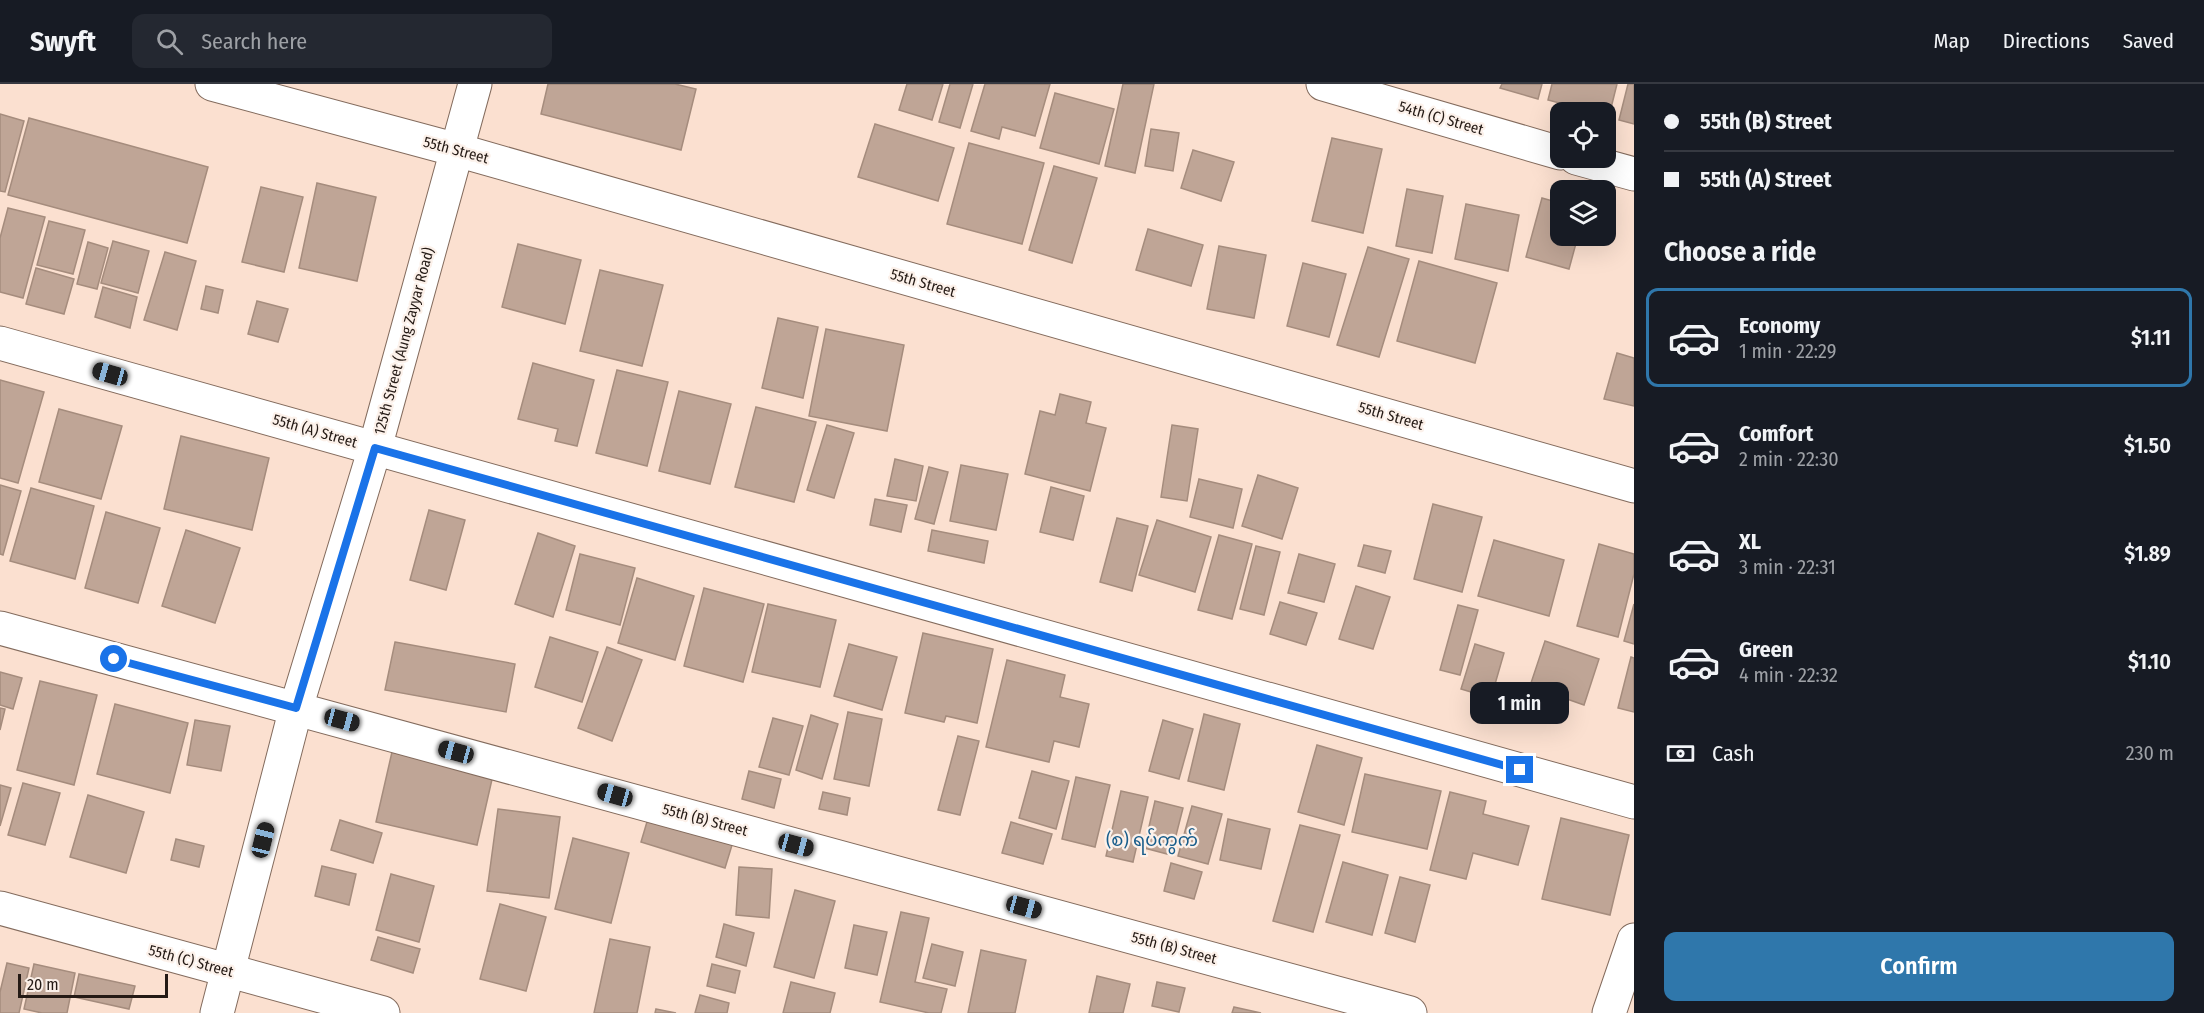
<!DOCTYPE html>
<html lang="en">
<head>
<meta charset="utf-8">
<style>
	:root { --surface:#171b24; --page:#242831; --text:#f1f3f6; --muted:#9ea1a6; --line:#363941; --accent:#2f77ab }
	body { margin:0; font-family:"Fira Sans Condensed","Noto Sans Myanmar",sans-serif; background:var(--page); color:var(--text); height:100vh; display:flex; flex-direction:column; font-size:22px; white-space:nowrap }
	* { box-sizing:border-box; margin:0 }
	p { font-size:20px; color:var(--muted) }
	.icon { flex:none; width:33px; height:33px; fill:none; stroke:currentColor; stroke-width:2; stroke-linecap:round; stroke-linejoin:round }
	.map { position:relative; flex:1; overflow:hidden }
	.side { display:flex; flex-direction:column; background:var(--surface); width:570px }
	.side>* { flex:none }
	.banner { display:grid; align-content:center; height:132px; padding:0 30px; background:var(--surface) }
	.tools { position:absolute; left:1550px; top:18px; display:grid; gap:12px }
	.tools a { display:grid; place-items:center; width:66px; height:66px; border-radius:12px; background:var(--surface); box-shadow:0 6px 24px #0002; font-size:30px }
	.scale { position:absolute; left:18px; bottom:15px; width:150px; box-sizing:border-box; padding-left:6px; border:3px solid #241a15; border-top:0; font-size:16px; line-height:21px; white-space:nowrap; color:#241a15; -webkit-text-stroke:4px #fcf1ea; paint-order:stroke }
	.end { position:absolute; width:27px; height:27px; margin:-14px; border:8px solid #1a73e8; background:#fff; box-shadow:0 0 0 3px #fff }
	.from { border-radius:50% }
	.bubble { position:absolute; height:42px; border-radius:12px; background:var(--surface); box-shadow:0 6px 24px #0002; font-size:20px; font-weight:600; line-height:42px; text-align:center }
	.car { position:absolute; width:18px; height:36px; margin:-18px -9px; border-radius:8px; box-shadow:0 0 4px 2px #0007; background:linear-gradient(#222 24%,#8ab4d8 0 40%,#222 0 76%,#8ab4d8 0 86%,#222 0) }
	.banner b { display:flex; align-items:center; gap:21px; height:57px; font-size:22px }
	.banner b+b { border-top:2px solid var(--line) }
	.banner i { width:15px; height:15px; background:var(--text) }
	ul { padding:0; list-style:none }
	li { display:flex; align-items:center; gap:18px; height:99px; margin:0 12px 9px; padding:0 18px; border:3px solid transparent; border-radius:12px }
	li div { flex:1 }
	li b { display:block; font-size:22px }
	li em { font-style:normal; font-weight:600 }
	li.current { border-color:var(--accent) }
	li>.icon { width:54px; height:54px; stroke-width:1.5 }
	h2 { padding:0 30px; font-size:27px; line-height:72px }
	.pay { display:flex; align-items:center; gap:15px; height:66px; padding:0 30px; font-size:22px }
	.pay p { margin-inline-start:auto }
	.button { display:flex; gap:12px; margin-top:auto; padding:12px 30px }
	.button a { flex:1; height:69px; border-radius:12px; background:var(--accent); color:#fff; font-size:24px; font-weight:600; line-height:69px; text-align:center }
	header { display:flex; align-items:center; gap:36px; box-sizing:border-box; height:84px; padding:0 30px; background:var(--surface); border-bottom:2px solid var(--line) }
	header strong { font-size:28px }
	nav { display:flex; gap:33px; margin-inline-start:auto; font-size:21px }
	.search { width:420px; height:54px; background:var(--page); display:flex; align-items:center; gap:15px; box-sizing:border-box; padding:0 21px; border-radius:12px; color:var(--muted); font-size:22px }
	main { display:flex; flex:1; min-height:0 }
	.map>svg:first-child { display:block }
	.building { fill:#bfa596; stroke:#a58c7d; stroke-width:1.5 }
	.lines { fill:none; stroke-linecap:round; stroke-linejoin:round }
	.minor-casing { stroke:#836b5d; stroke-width:35 }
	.minor { stroke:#fff; stroke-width:33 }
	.route { stroke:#1a73e8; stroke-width:8 }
	.labels { text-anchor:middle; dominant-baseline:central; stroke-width:4.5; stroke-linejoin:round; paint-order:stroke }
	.street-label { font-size:15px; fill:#241a15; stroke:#fcf1ea }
	.quarter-label { font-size:18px; fill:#185d8b; stroke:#fcf1ea }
</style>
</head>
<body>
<header>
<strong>Swyft</strong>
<div class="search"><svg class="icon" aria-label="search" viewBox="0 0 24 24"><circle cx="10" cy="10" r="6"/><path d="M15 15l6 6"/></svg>Search here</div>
<nav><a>Map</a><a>Directions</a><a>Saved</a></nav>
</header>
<main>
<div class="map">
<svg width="1634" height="929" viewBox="0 0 1634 929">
	<rect width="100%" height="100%" fill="#fbe0d0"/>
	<g class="building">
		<polygon points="548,0 675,0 696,5 681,66 541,30"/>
		<polygon points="907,0 943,0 932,36 899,26"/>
		<polygon points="950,0 973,0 960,44 939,38"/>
		<polygon points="985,0 1050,0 1035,52 1002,43 999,55 971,47"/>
		<polygon points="1123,0 1154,0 1135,89 1105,82"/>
		<polygon points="1502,0 1542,0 1538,15 1500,4"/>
		<polygon points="1552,0 1617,0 1609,32 1548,16"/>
		<polygon points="1628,0 1634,0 1634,40 1619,36"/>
		<polygon points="1055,9 1114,25 1099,80 1040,64"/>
		<polygon points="0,30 24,37 5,108 0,107"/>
		<polygon points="29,34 208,83 187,159 8,111"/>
		<polygon points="875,40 954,64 938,117 858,93"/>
		<polygon points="1151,45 1179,49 1173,87 1145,82"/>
		<polygon points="1332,54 1382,65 1363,149 1312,137"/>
		<polygon points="969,59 1044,79 1022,160 947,140"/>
		<polygon points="1193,66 1234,78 1221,117 1181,104"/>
		<polygon points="1054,82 1097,94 1072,179 1029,166"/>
		<polygon points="317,99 376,113 357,197 299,184"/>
		<polygon points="261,103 303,113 284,188 242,178"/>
		<polygon points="1407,105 1443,112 1432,169 1396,162"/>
		<polygon points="1542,114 1560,119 1560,152 1578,152 1569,185 1526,173"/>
		<polygon points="1466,120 1519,131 1508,187 1455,175"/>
		<polygon points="8,124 45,133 23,214 0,208 0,154"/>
		<polygon points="49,137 85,146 73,190 37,181"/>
		<polygon points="1148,145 1203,161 1191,202 1136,186"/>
		<polygon points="113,157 149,167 138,209 101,199"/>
		<polygon points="88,158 108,164 97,205 77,200"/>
		<polygon points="518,160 581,176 565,240 502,223"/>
		<polygon points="1219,162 1266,171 1254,234 1207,225"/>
		<polygon points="1368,163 1409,175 1379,273 1337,261"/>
		<polygon points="165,168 196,177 177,246 144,236"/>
		<polygon points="1419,177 1497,199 1475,279 1397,257"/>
		<polygon points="1303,179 1346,190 1329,253 1287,242"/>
		<polygon points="36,184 74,195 64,230 26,220"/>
		<polygon points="600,186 663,201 642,282 580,267"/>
		<polygon points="206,202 223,206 218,229 201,225"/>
		<polygon points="103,203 137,213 130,244 95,233"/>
		<polygon points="257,217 288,225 278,258 248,250"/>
		<polygon points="778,234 818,243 803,314 762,304"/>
		<polygon points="826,245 904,261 887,347 809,332"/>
		<polygon points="1617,269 1634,274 1634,322 1604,315"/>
		<polygon points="533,279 594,296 577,362 555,357 558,345 518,335"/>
		<polygon points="617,286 668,298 647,382 596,369"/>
		<polygon points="0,296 44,308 18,399 0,394"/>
		<polygon points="679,307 731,320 710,400 659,387"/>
		<polygon points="1060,310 1091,318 1086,339 1106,344 1090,407 1025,390 1040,327 1055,331"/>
		<polygon points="756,323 816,338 794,418 735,403"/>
		<polygon points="59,325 122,342 101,415 39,398"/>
		<polygon points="827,341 854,349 834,414 807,406"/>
		<polygon points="1172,341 1198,345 1187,417 1161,413"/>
		<polygon points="181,352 269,374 252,446 164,425"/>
		<polygon points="895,375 923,382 916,417 887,412"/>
		<polygon points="961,381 1008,390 996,446 950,437"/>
		<polygon points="929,383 948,388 934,440 915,435"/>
		<polygon points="1258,391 1298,404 1282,455 1242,442"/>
		<polygon points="1199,395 1242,405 1233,444 1190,433"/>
		<polygon points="0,401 21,407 3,471 0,470"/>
		<polygon points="1051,403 1084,412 1073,456 1040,448"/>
		<polygon points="31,404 94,422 75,495 10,477"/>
		<polygon points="875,415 907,421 901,448 870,441"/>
		<polygon points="1433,420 1482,433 1462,508 1414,495"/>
		<polygon points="429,426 465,436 446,506 410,496"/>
		<polygon points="106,428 160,444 138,519 85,504"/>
		<polygon points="1117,434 1148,442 1132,507 1100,498"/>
		<polygon points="1157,436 1211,453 1195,508 1139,491"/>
		<polygon points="186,446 240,464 215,539 162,522"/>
		<polygon points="932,446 988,457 984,479 928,467"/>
		<polygon points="538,449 575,462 553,533 515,520"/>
		<polygon points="1219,451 1252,460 1232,535 1198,526"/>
		<polygon points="1494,456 1564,476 1549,532 1478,512"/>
		<polygon points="1599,460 1634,470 1634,490 1618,553 1577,542"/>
		<polygon points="1364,461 1391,467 1385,489 1358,482"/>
		<polygon points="1256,462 1280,468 1264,531 1240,525"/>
		<polygon points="580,470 635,484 620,541 566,526"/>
		<polygon points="1299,470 1335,480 1324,518 1288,509"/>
		<polygon points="637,494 694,512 675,576 618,559"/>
		<polygon points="1356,502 1390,513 1373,565 1339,555"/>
		<polygon points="704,504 764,520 743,598 684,582"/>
		<polygon points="1280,518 1317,529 1306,561 1270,550"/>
		<polygon points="768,520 836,536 820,603 752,588"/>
		<polygon points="1634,520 1634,560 1624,557"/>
		<polygon points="1458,521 1478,526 1460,591 1440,586"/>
		<polygon points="923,549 993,565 977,639 946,632 944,638 905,629"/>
		<polygon points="550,553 598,568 582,618 535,603"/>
		<polygon points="1545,557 1599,575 1584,621 1530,602"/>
		<polygon points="395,558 515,580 506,628 385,606"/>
		<polygon points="849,560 897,573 882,626 834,612"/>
		<polygon points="1475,560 1504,569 1491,614 1461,605"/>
		<polygon points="607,563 642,576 612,657 578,644"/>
		<polygon points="1631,573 1634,574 1634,628 1618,624"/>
		<polygon points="1007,576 1065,591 1060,613 1089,620 1079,663 1054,657 1049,678 986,663"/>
		<polygon points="0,588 22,594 13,625 0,621"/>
		<polygon points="40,597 97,611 74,701 17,686"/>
		<polygon points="115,620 188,639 170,709 97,690"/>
		<polygon points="0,624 5,625 0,646"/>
		<polygon points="848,628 882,635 869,702 834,695"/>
		<polygon points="1204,630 1240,640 1224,706 1188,697"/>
		<polygon points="811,631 838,640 822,695 796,686"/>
		<polygon points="773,634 803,642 789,691 759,683"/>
		<polygon points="195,636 230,642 221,687 187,681"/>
		<polygon points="1163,636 1193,645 1179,695 1149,687"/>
		<polygon points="958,652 979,657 960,731 938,726"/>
		<polygon points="1317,661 1362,674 1344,741 1298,728"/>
		<polygon points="392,668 493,691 477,761 376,738"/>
		<polygon points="749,687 781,695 774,724 742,715"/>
		<polygon points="1032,687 1069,697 1056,745 1019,734"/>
		<polygon points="1365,690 1441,707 1427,765 1352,748"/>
		<polygon points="1076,693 1110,701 1095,763 1062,755"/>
		<polygon points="23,699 60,709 45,761 8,751"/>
		<polygon points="0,701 11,704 0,742"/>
		<polygon points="1121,707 1148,713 1133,778 1106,772"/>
		<polygon points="823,708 850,714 847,731 819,725"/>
		<polygon points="1450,708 1486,717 1483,730 1529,742 1518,781 1473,769 1466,795 1430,786"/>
		<polygon points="88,711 144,728 126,789 70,773"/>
		<polygon points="1155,717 1183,724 1171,771 1144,764"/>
		<polygon points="652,721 736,748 725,784 641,758"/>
		<polygon points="1192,722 1222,730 1208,780 1178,772"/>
		<polygon points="498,725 560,733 549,814 487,807"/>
		<polygon points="1561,734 1629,751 1610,831 1542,815"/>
		<polygon points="1228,735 1270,745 1261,785 1220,776"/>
		<polygon points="340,736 382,749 373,779 331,766"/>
		<polygon points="1011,738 1052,750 1043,780 1002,769"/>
		<polygon points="1300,741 1340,751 1313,848 1273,837"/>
		<polygon points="573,754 629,769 611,839 555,825"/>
		<polygon points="176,755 204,762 199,783 171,776"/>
		<polygon points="1343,778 1388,791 1372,851 1326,838"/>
		<polygon points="1171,779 1202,788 1194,815 1164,807"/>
		<polygon points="322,782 356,790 349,821 315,812"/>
		<polygon points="739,783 772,785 769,834 736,831"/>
		<polygon points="391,790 434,802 419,858 376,846"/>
		<polygon points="1400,793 1430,801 1415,858 1385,849"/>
		<polygon points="795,806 835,817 814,894 774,883"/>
		<polygon points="500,820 546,833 526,907 480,895"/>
		<polygon points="901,828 929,834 915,898 947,905 941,929 929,929 880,918"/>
		<polygon points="724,840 754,849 746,882 716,873"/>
		<polygon points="854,841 887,848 877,891 845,884"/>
		<polygon points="378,853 420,865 413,889 371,876"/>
		<polygon points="610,855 650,863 637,929 594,929"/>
		<polygon points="932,860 963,868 955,902 923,894"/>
		<polygon points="981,866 1026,876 1015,929 968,929"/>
		<polygon points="7,879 29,884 19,929 0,929 0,908"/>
		<polygon points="34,880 75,889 67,929 42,929 24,925"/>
		<polygon points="712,880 740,887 735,909 707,902"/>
		<polygon points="79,890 135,902 129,925 74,913"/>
		<polygon points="1097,892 1130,900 1123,929 1089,929"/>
		<polygon points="791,898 835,909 830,929 783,929"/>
		<polygon points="1157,898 1185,904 1179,928 1152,922"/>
		<polygon points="700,911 729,919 727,929 695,929"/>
		<polygon points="1234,923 1261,929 1232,929"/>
		<polygon points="656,925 676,929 655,929"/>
	</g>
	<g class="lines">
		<g class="minor-casing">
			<g id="minor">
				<polyline points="212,0 457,66 1634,402"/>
				<polyline points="1323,0 1560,69"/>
				<polyline points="1576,74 1634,90"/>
				<polyline points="0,259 1634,718"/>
				<polyline points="0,544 1410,929"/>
				<polyline points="0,824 383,929"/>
				<polyline points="217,929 296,624 375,364 475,0"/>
				<polyline points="1609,929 1634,856"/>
			</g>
		</g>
		<use href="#minor" class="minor"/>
	</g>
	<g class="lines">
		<polyline class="route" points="114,575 296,624 375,364 1520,686"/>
	</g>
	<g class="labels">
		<g class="street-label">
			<text transform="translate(1441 34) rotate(16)">54th (C) Street</text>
			<text transform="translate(456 66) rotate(15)">55th Street</text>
			<text transform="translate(923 199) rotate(16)">55th Street</text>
			<text transform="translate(404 257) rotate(-75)">125th Street (Aung Zayyar Road)</text>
			<text transform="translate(1391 332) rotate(16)">55th Street</text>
			<text transform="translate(315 347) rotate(16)">55th (A) Street</text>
			<text transform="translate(705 736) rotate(15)">55th (B) Street</text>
			<text transform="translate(1174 864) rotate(15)">55th (B) Street</text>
			<text transform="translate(191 877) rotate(15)">55th (C) Street</text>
		</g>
		<g class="quarter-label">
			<text x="1152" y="756">(စ) ရပ်ကွက်</text>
		</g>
	</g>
</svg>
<div class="tools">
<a><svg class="icon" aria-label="locate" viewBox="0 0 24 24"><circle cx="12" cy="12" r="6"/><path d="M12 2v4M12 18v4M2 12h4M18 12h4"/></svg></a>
<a><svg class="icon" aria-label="layers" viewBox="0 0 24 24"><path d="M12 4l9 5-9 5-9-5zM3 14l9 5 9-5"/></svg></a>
</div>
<div class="scale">20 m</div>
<i class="end from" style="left:114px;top:575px"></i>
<i class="end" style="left:1520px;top:686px"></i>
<div class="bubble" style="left:1470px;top:598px;width:99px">1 min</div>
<i class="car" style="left:110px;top:290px;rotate:286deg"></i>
<i class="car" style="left:342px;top:636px;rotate:105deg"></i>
<i class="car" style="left:456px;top:668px;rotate:285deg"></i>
<i class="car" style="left:615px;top:711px;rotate:286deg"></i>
<i class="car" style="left:263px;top:756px;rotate:14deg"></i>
<i class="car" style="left:796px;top:761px;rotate:105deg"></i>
<i class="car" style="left:1024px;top:823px;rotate:105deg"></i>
</div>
<section class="side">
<div class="banner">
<b><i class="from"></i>55th (B) Street</b>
<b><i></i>55th (A) Street</b>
</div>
<h2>Choose a ride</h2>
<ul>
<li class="current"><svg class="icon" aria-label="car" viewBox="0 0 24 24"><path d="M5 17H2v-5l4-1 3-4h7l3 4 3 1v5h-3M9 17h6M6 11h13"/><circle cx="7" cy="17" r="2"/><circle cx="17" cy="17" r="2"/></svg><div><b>Economy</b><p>1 min · 22:29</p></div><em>$1.11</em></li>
<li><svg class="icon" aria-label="car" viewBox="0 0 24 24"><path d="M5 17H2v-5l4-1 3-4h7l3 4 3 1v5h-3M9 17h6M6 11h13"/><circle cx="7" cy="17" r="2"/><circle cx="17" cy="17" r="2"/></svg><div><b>Comfort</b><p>2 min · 22:30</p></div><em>$1.50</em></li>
<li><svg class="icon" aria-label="car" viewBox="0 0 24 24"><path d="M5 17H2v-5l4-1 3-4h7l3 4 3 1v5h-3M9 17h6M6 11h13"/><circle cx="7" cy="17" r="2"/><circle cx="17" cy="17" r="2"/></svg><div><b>XL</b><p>3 min · 22:31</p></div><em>$1.89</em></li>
<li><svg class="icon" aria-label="car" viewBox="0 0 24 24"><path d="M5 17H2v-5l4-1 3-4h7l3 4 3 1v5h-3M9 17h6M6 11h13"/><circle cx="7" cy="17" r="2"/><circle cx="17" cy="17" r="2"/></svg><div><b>Green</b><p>4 min · 22:32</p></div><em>$1.10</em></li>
</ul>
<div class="pay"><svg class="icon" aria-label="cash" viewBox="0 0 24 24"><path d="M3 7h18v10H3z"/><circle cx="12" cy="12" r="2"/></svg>Cash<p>230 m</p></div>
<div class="button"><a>Confirm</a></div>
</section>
</main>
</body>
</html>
